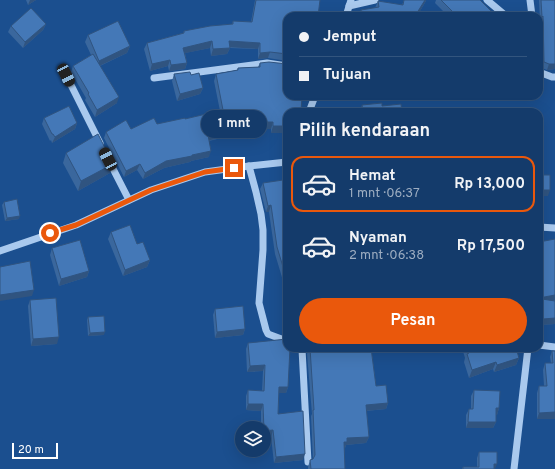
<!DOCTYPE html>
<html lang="id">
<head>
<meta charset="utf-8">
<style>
	:root { --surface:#143b6b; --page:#1d4271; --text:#f1f3f6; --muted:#9dadc1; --line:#33557e; --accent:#ea580c }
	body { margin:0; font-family:Overpass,sans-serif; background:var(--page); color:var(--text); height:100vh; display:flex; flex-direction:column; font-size:15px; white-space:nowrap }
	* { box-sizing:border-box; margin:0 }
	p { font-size:13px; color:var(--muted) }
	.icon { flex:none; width:22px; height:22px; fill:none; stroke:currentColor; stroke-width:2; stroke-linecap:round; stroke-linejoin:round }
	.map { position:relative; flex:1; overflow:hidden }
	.drawer { position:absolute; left:283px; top:108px; width:260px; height:244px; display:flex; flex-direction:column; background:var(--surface); border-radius:12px; box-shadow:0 4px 16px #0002,0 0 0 1px var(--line) }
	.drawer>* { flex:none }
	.guide { position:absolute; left:283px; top:12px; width:260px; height:88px; border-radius:12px; box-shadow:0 4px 16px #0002,0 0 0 1px var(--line); display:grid; align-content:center; height:88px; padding:0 16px; background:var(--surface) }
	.tools { position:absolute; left:235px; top:421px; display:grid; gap:8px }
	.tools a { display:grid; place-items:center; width:36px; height:36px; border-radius:50%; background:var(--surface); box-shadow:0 4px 16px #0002,0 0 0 1px var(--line); font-size:20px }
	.scale { position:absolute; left:12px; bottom:10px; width:46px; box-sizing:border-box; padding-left:4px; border:2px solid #fff; border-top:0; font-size:11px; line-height:14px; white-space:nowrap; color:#fff; -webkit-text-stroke:3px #1b4f8f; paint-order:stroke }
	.end { position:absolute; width:18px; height:18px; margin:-9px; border:5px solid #ea580c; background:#fff; box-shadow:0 0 0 2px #fff }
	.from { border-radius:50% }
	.bubble { position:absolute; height:28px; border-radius:14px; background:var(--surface); box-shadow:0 4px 16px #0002,0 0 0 1px var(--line); font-size:13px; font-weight:700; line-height:28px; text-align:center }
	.car { position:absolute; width:12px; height:24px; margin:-12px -6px; border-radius:5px; box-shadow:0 0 3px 1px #0007; background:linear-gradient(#222 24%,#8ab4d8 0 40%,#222 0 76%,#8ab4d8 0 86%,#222 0) }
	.guide b { display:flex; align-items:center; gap:14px; height:38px; font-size:15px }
	.guide b+b { border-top:1px solid var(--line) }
	.guide i { width:10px; height:10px; background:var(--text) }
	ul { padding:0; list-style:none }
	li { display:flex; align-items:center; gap:12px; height:56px; margin:0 8px 6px; padding:0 8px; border:2px solid transparent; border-radius:12px }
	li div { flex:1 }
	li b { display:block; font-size:15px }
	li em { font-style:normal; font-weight:700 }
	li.selected { border-color:var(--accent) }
	li>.icon { width:36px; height:36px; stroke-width:1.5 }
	h2 { padding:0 16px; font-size:18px; line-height:48px }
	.action { display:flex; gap:8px; margin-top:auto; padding:8px 16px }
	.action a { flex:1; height:46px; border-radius:24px; background:var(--accent); color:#fff; font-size:16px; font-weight:700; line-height:46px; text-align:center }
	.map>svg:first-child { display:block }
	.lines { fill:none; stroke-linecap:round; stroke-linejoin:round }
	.minor { stroke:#a9c9ee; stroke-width:7 }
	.wall { fill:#3a679d }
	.shaded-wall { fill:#305480 }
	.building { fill:#4478b7; stroke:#305480 }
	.route { stroke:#ea580c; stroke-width:5 }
</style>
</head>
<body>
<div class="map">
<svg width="555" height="469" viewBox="0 0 555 469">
	<rect width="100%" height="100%" fill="#1b4f8f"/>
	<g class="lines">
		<g class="minor">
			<polyline points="487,0 506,16"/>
			<polyline points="530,0 532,16"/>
			<polyline points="349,6 375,0"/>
			<polyline points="346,16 351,0"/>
			<polyline points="539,72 552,77 555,77"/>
			<polyline points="66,75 100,143"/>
			<polyline points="154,78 267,63 287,66"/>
			<polyline points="309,112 315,96"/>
			<polyline points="108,159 129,200"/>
			<polyline points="249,166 256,192 261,214 263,230 263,250 259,303 266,330 268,334 287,341"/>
			<polyline points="539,227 555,228"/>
			<polyline points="0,251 76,225 151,190 205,172 249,166 287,162"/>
			<polyline points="539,345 555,347"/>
			<polyline points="301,348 302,349 308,462"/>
			<polyline points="514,469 528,348"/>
		</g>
	</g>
	<g class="wall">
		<polygon points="26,0 36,0 28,5"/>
		<polygon points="255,0 320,0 287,16 287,61 268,58 258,59 258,49 230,48 227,54 211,56 210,48 185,53 187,63 185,69 169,71 168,66 150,71 144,49 147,43 183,33 184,31 232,24 233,21 251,22"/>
		<polygon points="404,0 426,1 417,16 358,16 361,10 375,8 378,1 402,5"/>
		<polygon points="436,0 480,0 496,16 448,16 435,3"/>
		<polygon points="539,0 555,0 555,69 547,70 542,68 541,22 540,22"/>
		<polygon points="46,24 43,30 23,48 8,32 11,26"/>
		<polygon points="88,35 130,46 127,53 100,66 117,103 95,117 85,100 86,98 71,72 73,66 91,55 85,42"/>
		<polygon points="260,63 287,112 287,133 271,133 271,129 231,128 229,136 209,141 209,157 191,161 190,162 164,168 143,179 137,170 124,177 104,138 106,132 131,129 185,119 220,111 214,81 216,74 237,70 238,68 258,67"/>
		<polygon points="174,74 191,75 203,88 200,94 177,101 172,81"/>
		<polygon points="362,105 382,106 402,112 360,112"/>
		<polygon points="44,118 77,123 75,129 52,143 51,140 50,141 42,124"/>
		<polygon points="66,153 110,173 78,191 63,163"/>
		<polygon points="263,183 287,204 287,294 275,254 269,212 266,212 260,189"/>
		<polygon points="4,202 19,219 5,221 2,205"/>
		<polygon points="111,232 137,244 150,260 147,267 123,276 108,239"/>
		<polygon points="555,239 555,300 554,301 555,301 555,324 541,325 539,306"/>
		<polygon points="52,248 89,271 87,277 59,286 50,255"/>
		<polygon points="30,300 57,344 31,346 28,306"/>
		<polygon points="215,309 245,329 243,335 215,338 213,315"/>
		<polygon points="88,317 104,335 88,336 87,320"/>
		<polygon points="248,343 288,387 286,393 279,393 278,414 303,460 274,463 271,437 264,437 264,428 261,428 261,411 246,410 246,396 248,390 262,391 263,371 247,372 246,349"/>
		<polygon points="309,348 371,348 376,386 388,403 386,409 366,411 369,437 366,443 346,445 345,448 344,448 345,469 308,469 308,467 310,460 313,460 311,416 312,414 307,354"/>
		<polygon points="462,348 516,348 519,358 516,365 494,372 493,369 469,378 464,362 465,358"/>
		<polygon points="552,351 555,351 555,419 537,419 537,393 539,386 544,386 543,370 545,363 551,363 550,357"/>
		<polygon points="474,390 499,408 497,415 496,415 496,422 493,428 466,428 466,415 469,409 471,409 471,396"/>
		<polygon points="479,452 495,469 462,469 463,467 477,467 477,458"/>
	</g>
	<g class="shaded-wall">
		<polygon points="30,0 36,0 28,5"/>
		<polygon points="425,0 426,0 426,1 417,16 415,16"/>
		<polygon points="46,24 43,30 23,48 25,42"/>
		<polygon points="212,41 210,48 181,54 183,48"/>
		<polygon points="229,41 260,43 258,49 227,47"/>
		<polygon points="130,46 127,53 97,67 99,61"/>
		<polygon points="230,48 227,54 211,56 213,49"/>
		<polygon points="270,52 268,58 258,59 260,53"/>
		<polygon points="170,60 168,66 150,71 152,64"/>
		<polygon points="187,63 185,69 169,71 171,65"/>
		<polygon points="549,64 555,64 555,69 547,70"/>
		<polygon points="203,88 200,94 177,101 180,94"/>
		<polygon points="119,97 117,103 95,117 97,110"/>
		<polygon points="229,122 273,122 271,129 227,128"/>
		<polygon points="77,123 75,129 52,143 55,137"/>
		<polygon points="273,126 287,126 287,133 271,133"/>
		<polygon points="231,130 229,136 206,141 208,135"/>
		<polygon points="211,151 209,157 191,161 190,162 164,168 143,179 145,173 166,161"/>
		<polygon points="113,164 110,173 78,191 81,181"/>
		<polygon points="140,164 137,170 124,177 126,171"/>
		<polygon points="540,190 550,190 548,196 539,196"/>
		<polygon points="271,205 269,212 266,212 268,206"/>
		<polygon points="20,216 19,219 5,221 7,218"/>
		<polygon points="150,260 147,267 123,276 125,270"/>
		<polygon points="89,271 87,277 59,286 61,279"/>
		<polygon points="34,290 32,296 0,301 0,295"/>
		<polygon points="555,295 555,300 542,303 542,299 540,303 539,304 539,298"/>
		<polygon points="555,318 555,324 541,325 543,319"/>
		<polygon points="245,329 243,335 215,338 217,332"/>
		<polygon points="105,332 104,335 88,336 90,333"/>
		<polygon points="59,337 57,344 31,346 33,339"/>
		<polygon points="519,358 516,365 494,372 497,365"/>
		<polygon points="496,362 493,369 469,378 472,370"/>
		<polygon points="265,365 263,371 247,372 250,366"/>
		<polygon points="279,387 288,387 286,393 277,393"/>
		<polygon points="388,403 386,409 364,411 366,405"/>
		<polygon points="248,404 263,404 261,411 246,410"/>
		<polygon points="496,408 499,408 497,415 494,415"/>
		<polygon points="555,412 555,419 537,419 539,413"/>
		<polygon points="468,422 496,422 493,428 466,428"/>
		<polygon points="273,430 271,437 264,437 264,431"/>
		<polygon points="369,437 366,443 346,445 345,448 342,448 344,442 347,438"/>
		<polygon points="305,454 303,460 274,463 276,457"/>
		<polygon points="494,464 497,464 495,469 492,469"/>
	</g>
	<g class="building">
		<polygon points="256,0 320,0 318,16 287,16 287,54 270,52 260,53 260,43 229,41 230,48 213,49 212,41 183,48 187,63 171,65 170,60 152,64 147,43 184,33 184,31 210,26 233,24 233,21 252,22"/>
		<polygon points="404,0 425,0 415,16 362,16 361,10 379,7 378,1 403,5"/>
		<polygon points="441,0 480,0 496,16 455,16 453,14 454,13"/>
		<polygon points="541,0 555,0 555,64 549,64 544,62 543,16 542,17"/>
		<polygon points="31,8 46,24 25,42 11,26"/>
		<polygon points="118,21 130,46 99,61 88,35"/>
		<polygon points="93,54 119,97 97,110 88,94 89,93 73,66"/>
		<polygon points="269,62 287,64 287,96 302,96 301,112 287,112 287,126 273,126 273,122 229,122 231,130 208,135 211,151 192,155 192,156 166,161 145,173 140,164 126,171 106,132 126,120 131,129 154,118 157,124 185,118 185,119 223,110 216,74 238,70 238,68 260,67 260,63"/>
		<polygon points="190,72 191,75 199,73 203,88 180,94 174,74"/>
		<polygon points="382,103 382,106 401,104 402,112 363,112 362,105"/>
		<polygon points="69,106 77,123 55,137 53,134 52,134 44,118"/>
		<polygon points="338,110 339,112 330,112"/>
		<polygon points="98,134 113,164 81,181 66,153"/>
		<polygon points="539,165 541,165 542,175 550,175 550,190 540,190 539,200"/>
		<polygon points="283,180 287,204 287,280 277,247 271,205 268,206 263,183"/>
		<polygon points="17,199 20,216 7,218 4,202"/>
		<polygon points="130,225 137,244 143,242 150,260 125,270 111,232"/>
		<polygon points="555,239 555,295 539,298 539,242"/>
		<polygon points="80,240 89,271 61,279 52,248"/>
		<polygon points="30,261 34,290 0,295 0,267"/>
		<polygon points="56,298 59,337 33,339 30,300"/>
		<polygon points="542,299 555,301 555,318 543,319"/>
		<polygon points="243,306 245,329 217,332 215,309"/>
		<polygon points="104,316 105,332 90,333 88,317"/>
		<polygon points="287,339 287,348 290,348 288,387 279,387 278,414 303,411 305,454 276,457 273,430 264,431 263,404 248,404 248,390 264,391 265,365 250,366 248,343"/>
		<polygon points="310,348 371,348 376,386 386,385 388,403 366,405 369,437 347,438 347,442 344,442 345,469 311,469 310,460 313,459 315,455 313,410 314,410"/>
		<polygon points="467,348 516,348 519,358 497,365 496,362 472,370 467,354 469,353"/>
		<polygon points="552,351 555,351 555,412 539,413 539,386 547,386 545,363 553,363"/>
		<polygon points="474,390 500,391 499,408 496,408 496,422 468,422 469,409 473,409"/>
		<polygon points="479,452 497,452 497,464 494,464 494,469 463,469 463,467 479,467"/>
	</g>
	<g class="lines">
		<polyline class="route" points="50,233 76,225 151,190 205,172 234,168"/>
	</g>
</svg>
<div class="tools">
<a><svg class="icon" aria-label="layers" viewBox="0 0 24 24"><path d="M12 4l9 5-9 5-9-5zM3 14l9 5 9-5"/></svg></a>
</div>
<div class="scale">20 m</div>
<i class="end from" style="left:50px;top:233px"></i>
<i class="end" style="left:234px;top:168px"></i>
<div class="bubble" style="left:201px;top:110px;width:66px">1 mnt</div>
<i class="car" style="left:66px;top:75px;rotate:153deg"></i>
<i class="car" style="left:108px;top:159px;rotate:333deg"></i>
<div class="guide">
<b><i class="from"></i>Jemput</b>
<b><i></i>Tujuan</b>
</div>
<section class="drawer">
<h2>Pilih kendaraan</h2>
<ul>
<li class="selected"><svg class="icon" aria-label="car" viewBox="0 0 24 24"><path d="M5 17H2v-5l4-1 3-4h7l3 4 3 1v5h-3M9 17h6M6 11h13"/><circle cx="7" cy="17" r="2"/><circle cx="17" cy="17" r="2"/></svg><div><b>Hemat</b><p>1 mnt · 06:37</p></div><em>Rp 13,000</em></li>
<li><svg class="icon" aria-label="car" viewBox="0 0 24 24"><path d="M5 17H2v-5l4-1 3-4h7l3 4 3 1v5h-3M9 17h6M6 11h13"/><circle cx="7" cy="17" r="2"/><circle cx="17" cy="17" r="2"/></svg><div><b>Nyaman</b><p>2 mnt · 06:38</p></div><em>Rp 17,500</em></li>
</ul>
<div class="action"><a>Pesan</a></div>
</section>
</div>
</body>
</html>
